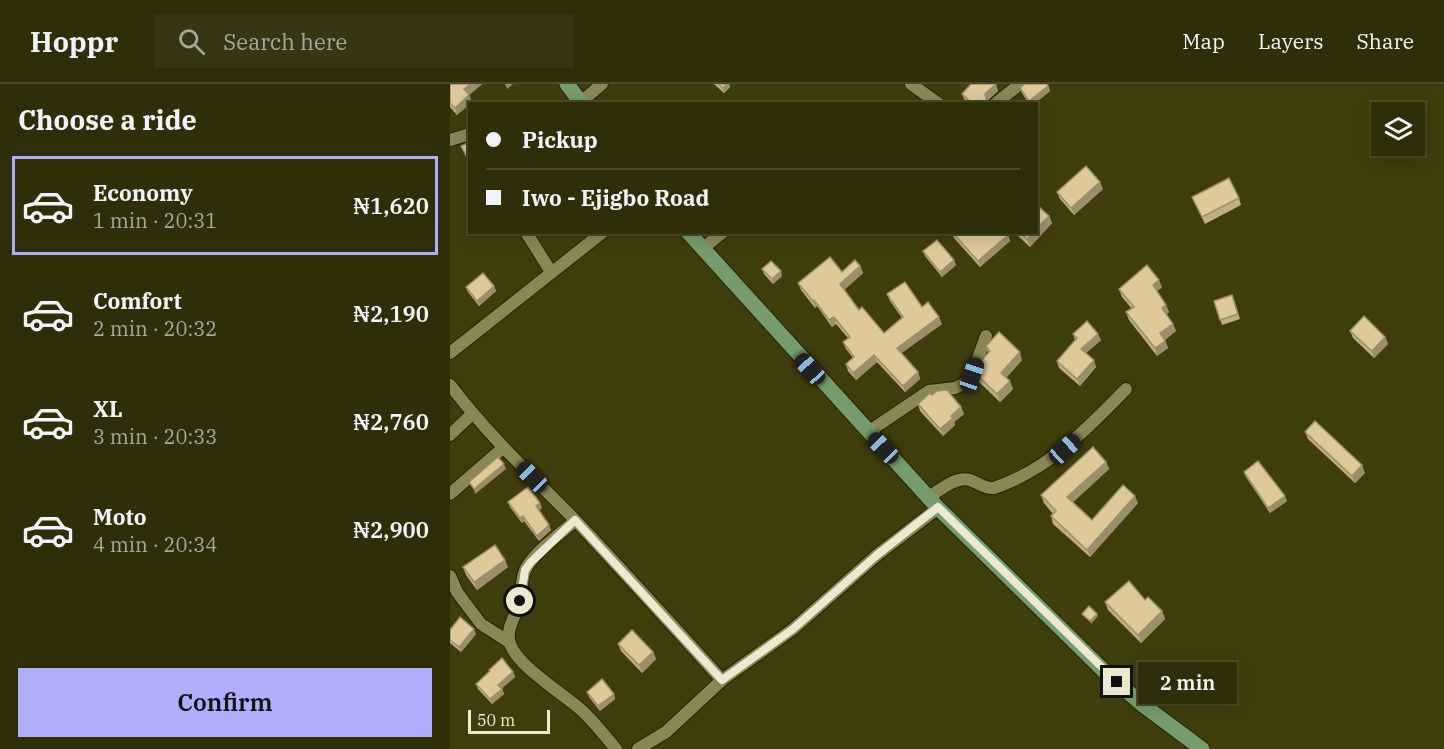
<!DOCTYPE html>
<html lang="en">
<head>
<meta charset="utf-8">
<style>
	:root { --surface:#302e09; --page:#383612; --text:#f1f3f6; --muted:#a8a89c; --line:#4b4a2a; --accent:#b0aefa }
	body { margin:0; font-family:"IBM Plex Serif",serif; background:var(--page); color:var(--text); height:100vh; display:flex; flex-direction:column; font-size:22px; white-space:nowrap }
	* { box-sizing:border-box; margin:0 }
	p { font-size:20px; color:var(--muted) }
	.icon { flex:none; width:33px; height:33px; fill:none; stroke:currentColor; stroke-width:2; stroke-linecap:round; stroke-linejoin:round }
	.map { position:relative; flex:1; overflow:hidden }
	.drawer { display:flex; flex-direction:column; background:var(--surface); width:450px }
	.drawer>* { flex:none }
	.hud { position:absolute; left:18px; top:18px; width:570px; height:132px; border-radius:0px; box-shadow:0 3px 15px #0003,0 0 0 2px var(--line); display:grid; align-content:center; height:132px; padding:0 18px; background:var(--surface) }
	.buttons { position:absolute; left:921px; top:18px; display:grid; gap:12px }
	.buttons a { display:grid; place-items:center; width:54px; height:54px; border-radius:0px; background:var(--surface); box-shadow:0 3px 15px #0003,0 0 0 2px var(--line); font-size:30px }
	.scale { position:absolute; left:18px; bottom:15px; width:82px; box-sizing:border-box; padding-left:6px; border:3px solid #ebead0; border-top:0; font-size:16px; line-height:21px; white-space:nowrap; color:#ebead0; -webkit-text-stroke:4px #403d0c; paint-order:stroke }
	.end { position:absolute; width:27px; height:27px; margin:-14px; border:8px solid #ebead0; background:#111; box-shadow:0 0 0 3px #111 }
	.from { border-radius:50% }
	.bubble { position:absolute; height:42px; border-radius:0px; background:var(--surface); box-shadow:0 3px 15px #0003,0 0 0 2px var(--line); font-size:20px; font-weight:600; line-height:42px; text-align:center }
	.car { position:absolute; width:18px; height:36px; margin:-18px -9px; border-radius:8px; box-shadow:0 0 4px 2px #0007; background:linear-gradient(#222 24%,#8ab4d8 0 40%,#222 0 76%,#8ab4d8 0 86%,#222 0) }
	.hud b { display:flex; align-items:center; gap:21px; height:57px; font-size:22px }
	.hud b+b { border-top:2px solid var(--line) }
	.hud i { width:15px; height:15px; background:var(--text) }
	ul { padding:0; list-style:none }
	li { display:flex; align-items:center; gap:18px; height:99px; margin:0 12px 9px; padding:0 6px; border:3px solid transparent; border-radius:0px }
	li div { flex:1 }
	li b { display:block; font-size:22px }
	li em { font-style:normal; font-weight:600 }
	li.on { border-color:var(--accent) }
	li>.icon { width:54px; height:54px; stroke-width:1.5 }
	h2 { padding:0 18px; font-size:27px; line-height:72px }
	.cta { display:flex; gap:12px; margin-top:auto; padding:12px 18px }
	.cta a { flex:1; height:69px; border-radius:0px; background:var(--accent); color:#111; font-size:24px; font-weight:600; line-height:69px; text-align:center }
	header { display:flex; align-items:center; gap:36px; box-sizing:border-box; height:84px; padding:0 30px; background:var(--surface); border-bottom:2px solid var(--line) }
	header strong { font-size:28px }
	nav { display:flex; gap:33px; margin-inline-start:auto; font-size:21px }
	.search { width:420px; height:54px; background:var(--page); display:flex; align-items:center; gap:15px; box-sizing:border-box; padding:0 21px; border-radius:0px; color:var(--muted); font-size:22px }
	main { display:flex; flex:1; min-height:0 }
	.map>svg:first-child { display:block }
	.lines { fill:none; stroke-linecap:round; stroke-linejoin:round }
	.minor-casing { stroke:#262300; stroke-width:14 }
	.secondary-casing { stroke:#262300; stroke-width:17 }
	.minor { stroke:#8a8757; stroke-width:12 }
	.secondary { stroke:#759c6c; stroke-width:15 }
	.wall { fill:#c0ad84 }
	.shaded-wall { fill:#9c8d6c }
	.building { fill:#dfc99a; stroke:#9c8d6c; stroke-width:1.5 }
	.route { stroke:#ebead0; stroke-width:8 }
</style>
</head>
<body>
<header>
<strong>Hoppr</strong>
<div class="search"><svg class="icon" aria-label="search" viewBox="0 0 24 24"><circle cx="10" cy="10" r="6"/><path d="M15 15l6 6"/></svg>Search here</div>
<nav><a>Map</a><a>Layers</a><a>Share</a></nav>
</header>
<main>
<section class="drawer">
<h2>Choose a ride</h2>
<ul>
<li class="on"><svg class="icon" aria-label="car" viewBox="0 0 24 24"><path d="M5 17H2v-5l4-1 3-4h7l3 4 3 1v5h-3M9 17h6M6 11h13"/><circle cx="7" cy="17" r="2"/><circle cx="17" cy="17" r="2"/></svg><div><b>Economy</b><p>1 min · 20:31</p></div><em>₦1,620</em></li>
<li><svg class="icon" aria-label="car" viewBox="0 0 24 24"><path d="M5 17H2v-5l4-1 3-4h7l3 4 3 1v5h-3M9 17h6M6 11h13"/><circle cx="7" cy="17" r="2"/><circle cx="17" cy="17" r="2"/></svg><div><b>Comfort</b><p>2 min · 20:32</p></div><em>₦2,190</em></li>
<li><svg class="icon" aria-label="car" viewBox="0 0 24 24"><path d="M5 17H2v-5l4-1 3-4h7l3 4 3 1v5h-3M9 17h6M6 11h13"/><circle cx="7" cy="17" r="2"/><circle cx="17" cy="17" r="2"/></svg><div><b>XL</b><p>3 min · 20:33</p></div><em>₦2,760</em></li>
<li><svg class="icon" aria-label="car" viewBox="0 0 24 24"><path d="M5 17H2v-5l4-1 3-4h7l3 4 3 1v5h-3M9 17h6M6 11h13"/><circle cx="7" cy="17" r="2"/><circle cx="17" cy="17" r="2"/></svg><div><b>Moto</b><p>4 min · 20:34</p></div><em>₦2,900</em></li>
</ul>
<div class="cta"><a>Confirm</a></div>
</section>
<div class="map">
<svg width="994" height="665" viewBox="0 0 994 665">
	<rect width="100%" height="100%" fill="#403d0c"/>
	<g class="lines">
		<g class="minor-casing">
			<g id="minor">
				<polyline points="461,0 489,20"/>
				<polyline points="124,20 131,18 152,0"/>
				<polyline points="545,20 570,0"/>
				<polyline points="0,56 20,50"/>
				<polyline points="76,148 101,188"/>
				<polyline points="252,165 273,148"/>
				<polyline points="0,269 153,148"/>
				<path d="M0 301C38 351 83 393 127 438 176 490 224 543 272 596"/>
				<polyline points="418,348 479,307 505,304 517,298 522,291 536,252"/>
				<polyline points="0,351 22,330"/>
				<polyline points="0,410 53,364"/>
				<path d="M479 413C490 406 506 392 520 396 529 399 534 405 544 404 598 386 637 345 676 305"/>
				<path d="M125 437C111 449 79 472 74 489 71 499 72 510 69 520 66 531 57 543 59 555 61 578 112 609 129 624 143 636 154 651 166 665"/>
				<polyline points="0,492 7,508 31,540 59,558"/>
				<polyline points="188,665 216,648 272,596 343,545 427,471 488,424"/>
			</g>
		</g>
		<g class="secondary-casing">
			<g id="secondary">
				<polyline points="117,0 132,20"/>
				<polyline points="238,148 488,424 654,587 693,621 752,665"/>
			</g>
		</g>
		<use href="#minor" class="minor"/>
		<use href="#secondary" class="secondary"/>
	</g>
	<g class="wall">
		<polygon points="0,0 32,0 19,11 22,18 7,31 0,23"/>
		<polygon points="264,0 279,0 280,3 274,9"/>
		<polygon points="598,2 600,7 584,20 579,20 572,9 570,4"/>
		<polygon points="548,7 538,16 538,20 518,20 515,17 512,10"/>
		<polygon points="653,105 624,131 610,115 607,108"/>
		<polygon points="742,113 789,114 791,121 755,140"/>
		<polygon points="599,132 602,139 580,163 567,151 566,148 586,148"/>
		<polygon points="502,148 558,151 560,157 530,183 504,154"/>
		<polygon points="473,167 506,181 492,193 475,172"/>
		<polygon points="410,182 413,189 394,206 409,226 434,249 452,234 440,217 437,210 472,223 492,240 451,269 468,288 470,295 455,308 427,278 406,296 398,287 396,280 403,274 396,265 393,258 398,254 386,240 382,243 367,222 365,224 351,206 348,199"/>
		<polygon points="312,185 332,192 323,200 314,190"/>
		<polygon points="44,202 46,207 29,222 18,208 16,203"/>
		<polygon points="712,203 707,207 716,221 719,228 716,230 723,240 726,247 715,256 718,264 707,272 679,236 676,228 682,225 672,213 669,205"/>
		<polygon points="782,211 790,235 772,241 764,217"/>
		<polygon points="900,247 935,253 938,260 924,274 903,254"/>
		<polygon points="623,250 651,256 636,269 646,283 630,302 609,284 607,277 625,256"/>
		<polygon points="536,262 572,276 556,294 563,305 550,318 528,297 525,289 538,269"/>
		<polygon points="482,311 511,323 514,330 504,338 505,341 493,352 470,327 468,320"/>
		<polygon points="855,348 915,389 905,399 858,355"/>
		<polygon points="656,378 659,385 623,418 642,436 688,419 640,473 603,440 601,432 603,430 594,419 591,411"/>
		<polygon points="794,388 837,417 820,429 796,393"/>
		<polygon points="58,418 92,424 89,426 101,446 89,457 74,437 72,439 60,423"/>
		<polygon points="13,483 58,483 27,506 16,491"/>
		<polygon points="695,516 712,527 715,535 691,559 658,526 655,518"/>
		<polygon points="0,546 26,550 11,568 0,559"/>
		<polygon points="168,560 203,568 206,575 192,589 171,567"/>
		<polygon points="39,586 63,588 65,593 52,604 54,610 42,620 28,605 26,600 39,588"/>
		<polygon points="137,608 164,610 165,615 150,627 139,613"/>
	</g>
	<g class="shaded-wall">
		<polygon points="21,0 32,0 19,11 22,18 7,31 5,24 14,5"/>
		<polygon points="55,0 63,0 57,5"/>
		<polygon points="277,0 279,0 280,3 274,9 273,4"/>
		<polygon points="546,0 548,7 538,16 538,20 537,19 535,10"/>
		<polygon points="598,2 600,7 584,20 580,20 579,17"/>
		<polygon points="650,98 653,105 624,131 621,124"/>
		<polygon points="599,132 602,139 580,163 577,155 584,148 586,148 586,145"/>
		<polygon points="558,151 560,157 530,183 528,177"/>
		<polygon points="504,176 506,181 492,193 490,188"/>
		<polygon points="410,182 413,189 393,207 390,200"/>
		<polygon points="331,187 332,192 323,200 322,195"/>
		<polygon points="709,196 712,203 705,209 703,201"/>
		<polygon points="44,202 46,207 29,222 27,217"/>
		<polygon points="364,216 367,222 365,224 363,217"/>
		<polygon points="716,221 719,228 715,232 712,224"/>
		<polygon points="384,233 386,240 382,243 379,236"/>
		<polygon points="489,233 492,240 449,271 447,264"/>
		<polygon points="723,240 726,247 713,257 710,249"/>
		<polygon points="648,250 651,256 634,271 631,265"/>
		<polygon points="935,253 938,260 924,274 922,267"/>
		<polygon points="715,257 718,264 707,272 705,264"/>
		<polygon points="570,268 572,276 554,296 551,289"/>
		<polygon points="424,271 427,278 406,296 403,289"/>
		<polygon points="644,276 646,283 630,302 627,295"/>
		<polygon points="468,288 470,295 455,308 453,302"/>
		<polygon points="560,297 563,305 550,318 547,310"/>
		<polygon points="511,323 514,330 504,338 505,341 493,352 490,345 501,332"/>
		<polygon points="656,378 659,385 620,421 617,413"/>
		<polygon points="54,380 56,385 25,410 24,405"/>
		<polygon points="912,381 915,389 905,399 902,392"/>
		<polygon points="685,412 688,419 640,473 637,466"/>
		<polygon points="835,412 837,417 820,429 818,424"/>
		<polygon points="90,419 92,424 87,427 86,422"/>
		<polygon points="73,432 74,437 72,439 70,434"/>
		<polygon points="99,441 101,446 89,457 87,452"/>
		<polygon points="55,476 58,483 27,506 24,498"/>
		<polygon points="712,527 715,535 691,559 688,551"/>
		<polygon points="647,530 648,532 641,540 640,537"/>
		<polygon points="24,545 26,550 11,568 9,563"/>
		<polygon points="203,568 206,575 192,589 189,581"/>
		<polygon points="63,588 65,593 50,606 48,601"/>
		<polygon points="52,605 54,610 42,620 40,615"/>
		<polygon points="164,610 165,615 150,627 148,622"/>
	</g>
	<g class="building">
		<polygon points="0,0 21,0 14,5 19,11 5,24 0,19"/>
		<polygon points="268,0 277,0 273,4"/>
		<polygon points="521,0 546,0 535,10 537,19 538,20 523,20 512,10"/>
		<polygon points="575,0 597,0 598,2 579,17 570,4"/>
		<polygon points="555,15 559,20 548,20"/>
		<polygon points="20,58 20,79 11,62"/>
		<polygon points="636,82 650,98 621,124 607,108"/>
		<polygon points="779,94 789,114 752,133 742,113"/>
		<polygon points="586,120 599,132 586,145"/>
		<polygon points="502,148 556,148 558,151 528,177"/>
		<polygon points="570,148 584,148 577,155"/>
		<polygon points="487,156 504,176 490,188 473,167"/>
		<polygon points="380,173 392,188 405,176 410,182 390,200 409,226 412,223 434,249 453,233 437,210 455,198 472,223 478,218 489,233 447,264 468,288 453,302 424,271 403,289 396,280 404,273 393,258 400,253 384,233 379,236 364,216 363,217 348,199"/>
		<polygon points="321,177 331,187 322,195 312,185"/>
		<polygon points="697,181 709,196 703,201 716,221 712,224 723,240 710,249 715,257 705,264 676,228 684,223 669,205"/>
		<polygon points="33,189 44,202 27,217 16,203"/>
		<polygon points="782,211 788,230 770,236 764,217"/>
		<polygon points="914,232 935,253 922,267 900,247"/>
		<polygon points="637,237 648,250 631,265 644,276 627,295 607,277 627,254 623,250"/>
		<polygon points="549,248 570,268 551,289 560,297 547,310 525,289 530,278 540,267 536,262"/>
		<polygon points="497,306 511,323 501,332 503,334 490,345 468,320 480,309 482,311 487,307"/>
		<polygon points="865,337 912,381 902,392 855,348"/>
		<polygon points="643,363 656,378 617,413 642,436 673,401 685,412 637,466 601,432 606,427 591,411"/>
		<polygon points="48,373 54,380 24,405 19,398"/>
		<polygon points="808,377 835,412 818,424 794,388"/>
		<polygon points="78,403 90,419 86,422 99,441 87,452 73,432 70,434 58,418"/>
		<polygon points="45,461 55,476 24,498 13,483"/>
		<polygon points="679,497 695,516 698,513 712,527 688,551 655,518"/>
		<polygon points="639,522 647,530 640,537 632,530"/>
		<polygon points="10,533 24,545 9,563 0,556 0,546"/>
		<polygon points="182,546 203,568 189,581 168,560"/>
		<polygon points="52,574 63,588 48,601 52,605 40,615 26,600 40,587 39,586"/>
		<polygon points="152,595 164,610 148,622 137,608"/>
	</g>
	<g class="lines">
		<polyline class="route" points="70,517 75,486 81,478 125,436 272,596 343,545 427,471 488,423 667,598"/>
	</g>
</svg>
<div class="buttons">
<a><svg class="icon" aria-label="layers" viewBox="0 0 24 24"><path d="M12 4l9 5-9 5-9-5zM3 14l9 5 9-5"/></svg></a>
</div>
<div class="scale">50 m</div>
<i class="end from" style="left:70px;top:517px"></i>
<i class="end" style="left:667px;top:598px"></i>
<div class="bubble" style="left:688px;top:578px;width:99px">2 min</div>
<i class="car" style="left:360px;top:285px;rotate:318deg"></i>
<i class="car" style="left:522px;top:291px;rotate:19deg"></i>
<i class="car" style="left:433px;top:364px;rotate:316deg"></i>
<i class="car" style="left:615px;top:365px;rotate:48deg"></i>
<i class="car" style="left:82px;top:393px;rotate:315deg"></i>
<div class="hud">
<b><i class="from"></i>Pickup</b>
<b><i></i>Iwo - Ejigbo Road</b>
</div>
</div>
</main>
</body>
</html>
